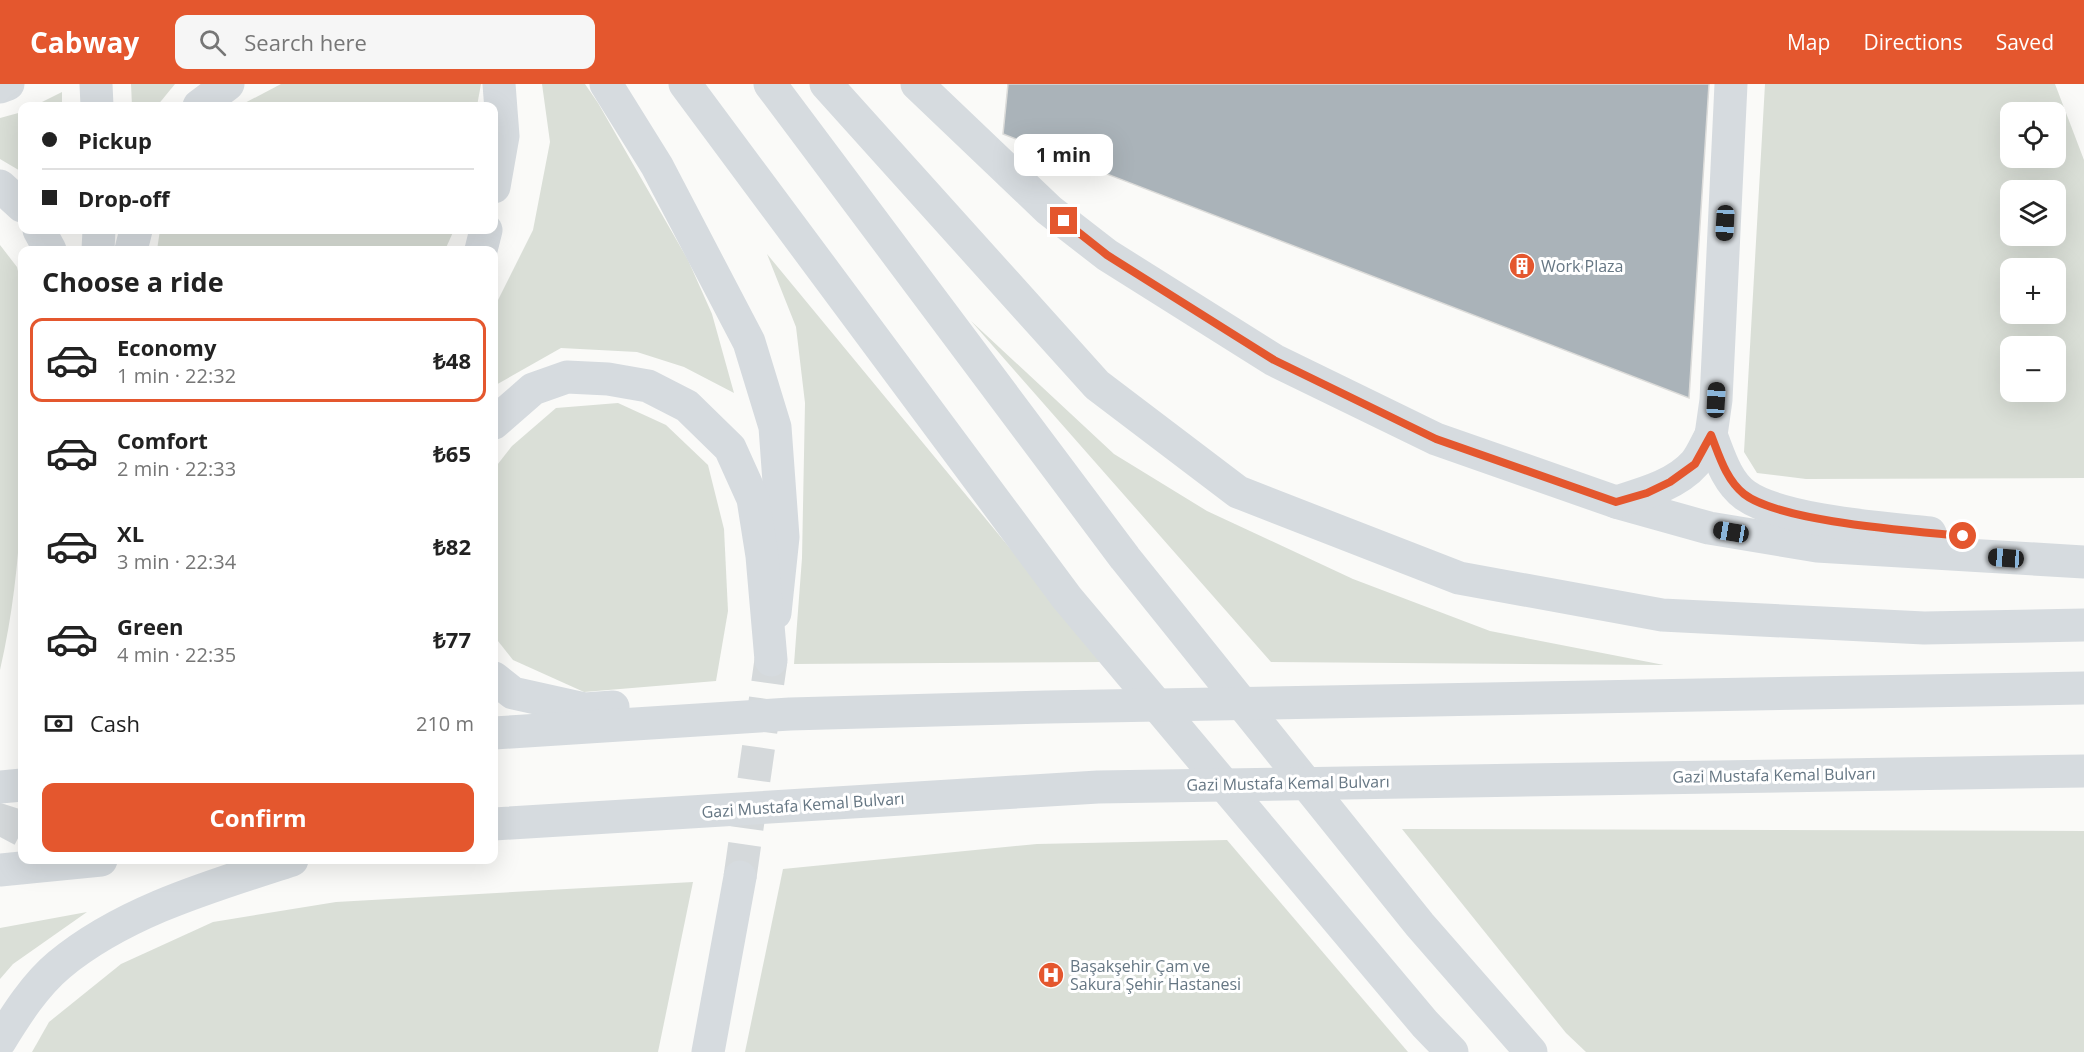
<!DOCTYPE html>
<html lang="en">
<head>
<meta charset="utf-8">
<style>
	:root { --surface:#fff; --page:#f6f6f6; --text:#222; --muted:#767676; --line:#e0e0e0; --accent:#e4572e }
	body { margin:0; font-family:"Open Sans",sans-serif; background:var(--page); color:var(--text); height:100vh; display:flex; flex-direction:column; font-size:22px; white-space:nowrap }
	* { box-sizing:border-box; margin:0 }
	p { font-size:20px; color:var(--muted) }
	.icon { flex:none; width:33px; height:33px; fill:none; stroke:currentColor; stroke-width:2; stroke-linecap:round; stroke-linejoin:round }
	.map { position:relative; flex:1; overflow:hidden }
	.sheet { position:absolute; left:18px; top:162px; width:480px; height:618px; display:flex; flex-direction:column; background:var(--surface); border-radius:12px; box-shadow:0 6px 24px #0002 }
	.sheet>* { flex:none }
	.hud { position:absolute; left:18px; top:18px; width:480px; height:132px; border-radius:12px; box-shadow:0 6px 24px #0002; display:grid; align-content:center; height:132px; padding:0 24px; background:var(--surface) }
	.controls { position:absolute; left:2000px; top:18px; display:grid; gap:12px }
	.controls a { display:grid; place-items:center; width:66px; height:66px; border-radius:12px; background:var(--surface); box-shadow:0 6px 24px #0002; font-size:30px }
	.end { position:absolute; width:27px; height:27px; margin:-14px; border:8px solid #e4572e; background:#fff; box-shadow:0 0 0 3px #fff }
	.from { border-radius:50% }
	.bubble { position:absolute; height:42px; border-radius:12px; background:var(--surface); box-shadow:0 6px 24px #0002; font-size:20px; font-weight:700; line-height:42px; text-align:center }
	.car { position:absolute; width:18px; height:36px; margin:-18px -9px; border-radius:8px; box-shadow:0 0 4px 2px #0007; background:linear-gradient(#222 24%,#8ab4d8 0 40%,#222 0 76%,#8ab4d8 0 86%,#222 0) }
	.hud b { display:flex; align-items:center; gap:21px; height:57px; font-size:22px }
	.hud b+b { border-top:2px solid var(--line) }
	.hud i { width:15px; height:15px; background:var(--text) }
	ul { padding:0; list-style:none }
	li { display:flex; align-items:center; gap:18px; height:84px; margin:0 12px 9px; padding:0 12px; border:3px solid transparent; border-radius:12px }
	li div { flex:1 }
	li b { display:block; font-size:22px }
	li em { font-style:normal; font-weight:700 }
	li.on { border-color:var(--accent) }
	li>.icon { width:54px; height:54px; stroke-width:1.5 }
	h2 { padding:0 24px; font-size:27px; line-height:72px }
	.pay { display:flex; align-items:center; gap:15px; height:66px; padding:0 24px; font-size:22px }
	.pay p { margin-inline-start:auto }
	.action { display:flex; gap:12px; margin-top:auto; padding:12px 24px }
	.action a { flex:1; height:69px; border-radius:12px; background:var(--accent); color:#fff; font-size:24px; font-weight:700; line-height:69px; text-align:center }
	header { display:flex; align-items:center; gap:36px; box-sizing:border-box; height:84px; padding:0 30px; background:var(--accent); color:#fff }
	header strong { font-size:28px }
	nav { display:flex; gap:33px; margin-inline-start:auto; font-size:21px }
	.search { width:420px; height:54px; background:var(--page); display:flex; align-items:center; gap:15px; box-sizing:border-box; padding:0 21px; border-radius:12px; color:var(--muted); font-size:22px }
	.map>svg:first-child { display:block }
	.green { fill:#dadfd7; fill-rule:evenodd }
	.building { fill:#aab3b9; stroke:#dcdcda; stroke-width:1.5 }
	.lines { fill:none; stroke-linecap:round; stroke-linejoin:round }
	.major-tunnel { stroke:#d5d9db; stroke-width:33; stroke-dasharray:33 16; stroke-linecap:butt }
	.major { stroke:#d6dbdf; stroke-width:33 }
	.highway { stroke:#d6dbdf; stroke-width:33 }
	.route { stroke:#e4572e; stroke-width:8 }
	.labels { text-anchor:middle; dominant-baseline:central; stroke-width:6; stroke-linejoin:round; paint-order:stroke }
	.poi-label { font-size:16px; fill:#657683; stroke:#fff; text-anchor:start }
	.street-label { font-size:16px; fill:#657683; stroke:#fff }
</style>
</head>
<body>
<header>
<strong>Cabway</strong>
<div class="search"><svg class="icon" aria-label="search" viewBox="0 0 24 24"><circle cx="10" cy="10" r="6"/><path d="M15 15l6 6"/></svg>Search here</div>
<nav><a>Map</a><a>Directions</a><a>Saved</a></nav>
</header>
<div class="map">
<svg width="2084" height="968" viewBox="0 0 2084 968">
	<rect width="100%" height="100%" fill="#fafaf8"/>
	<g class="green">
		<polygon points="131,0 175,0 157,22 132,22"/>
		<polygon points="281,0 481,0 477,22 239,22"/>
		<polygon points="542,0 585,0 598,19 688,176 712,230 734,309 684,283 637,268 561,264 494,302 494,224 533,146 550,58"/>
		<path d="M1765 0H2055L2084 76V394L1806 395 1757 389 1744 368ZM2010 28H2055V74H2010ZM2010 106H2055V152H2010ZM2010 184H2055V230H2010ZM2010 262H2055V308H2010Z"/>
		<polygon points="62,8 62,22 34,22"/>
		<polygon points="22,28 22,88 0,75 0,34"/>
		<polygon points="160,146 454,146 445,166 157,166"/>
		<path d="M0 161 17 183 22 204C23 331 29 461 0 586Z"/>
		<polygon points="767,170 1104,578 794,580 802,474 805,319 796,243"/>
		<polygon points="971,237 1114,370 1207,427 1353,495 1490,547 1664,581 1271,578"/>
		<polygon points="618,319 666,341 708,381 724,445 728,527 716,597 584,608 513,576 494,552 494,385 512,362 556,324"/>
		<polygon points="1402,745 2084,747 2084,968 1586,968 1566,949"/>
		<polygon points="1227,756 1408,968 745,968 783,785 1037,760"/>
		<polygon points="693,798 658,968 32,968 49,938 121,880 213,838 336,818"/>
		<polygon points="87,828 13,880 0,895 0,844"/>
	</g>
	<polygon class="building" points="1008,0 1709,0 1689,314 1003,50"/>
	<g class="lines">
		<g class="major-tunnel">
			<polyline points="0,753 11,732 22,698"/>
			<polyline points="740,793 771,576"/>
		</g>
		<g class="major">
			<polyline points="96,0 97,22"/>
			<polyline points="606,0 657,82 749,258 775,343 783,453 775,529"/>
			<polyline points="0,3 8,0"/>
			<polyline points="199,22 228,0"/>
			<polyline points="0,102 22,122"/>
			<polyline points="39,146 50,166"/>
			<polyline points="98,166 99,146"/>
			<polyline points="131,166 136,146"/>
			<polyline points="1711,351 1716,316 1731,0"/>
			<polyline points="708,968 740,793"/>
		</g>
		<g class="highway">
			<polyline points="685,0 1067,514 1425,940 1452,968"/>
			<polyline points="770,0 1125,474 1420,841 1531,968"/>
			<polyline points="826,0 1097,301 1238,408 1459,494 1662,531 1924,544 2084,541"/>
			<polyline points="917,0 1049,126 1107,171 1274,276 1436,355 1616,418 1709,444 1817,462 2084,478"/>
			<polyline points="494,103 503,52 499,0"/>
			<polyline points="481,166 486,146"/>
			<polyline points="494,339 533,305 567,293 608,295 648,302 687,322 730,364 753,415 762,472 771,576"/>
			<path d="M1711 351C1719 371 1726 397 1745 411 1782 437 1883 444 1930 449"/>
			<path d="M1616 418C1642 410 1676 401 1695 379 1701 372 1706 360 1711 351"/>
			<polyline points="494,594 513,609 585,625 613,623"/>
			<polyline points="494,649 790,630 1047,623 2084,604"/>
			<polyline points="0,703 22,701"/>
			<polyline points="494,740 1098,703 2084,687"/>
			<polyline points="0,786 101,776"/>
			<path d="M0 957C16 931 35 901 59 881 124 827 212 802 292 776"/>
		</g>
	</g>
	<g class="lines">
		<path class="route" d="M1064 137 1107 171 1274 276 1436 355 1616 418 1647 409 1670 398 1695 380 1711 351C1719 371 1726 396 1744 410 1780 438 1914 447 1963 452"/>
	</g>
	<defs>
		<g id="building-disc" transform="scale(1.35)"><circle r="9.5" fill="#e4572e" stroke="#fff"/><path d="M-4-6H4V6H1V3H-1V6H-4ZM-2.5-4.3h1.7v1.8h-1.7ZM.8-4.3h1.7v1.8H.8ZM-2.5-1h1.7V.8h-1.7ZM.8-1h1.7V.8H.8Z" fill="#fff"/></g>
		<g id="hospital-disc" transform="scale(1.35)"><circle r="9.5" fill="#e4572e" stroke="#fff"/><path d="M-5-5h3v3.5h4V-5h3V5h-3V1.5h-4V5h-3Z" fill="#fff"/></g>
	</defs>
	<g fill-rule="evenodd">
		<use href="#building-disc" x="1522" y="182"/>
		<use href="#hospital-disc" x="1051" y="891"/>
	</g>
	<g class="labels">
		<g class="poi-label">
			<text x="1541" y="182">Work Plaza</text>
			<text x="1070" y="882">Başakşehir Çam ve<tspan x="1070" dy="18">Sakura Şehir Hastanesi</tspan></text>
		</g>
		<g class="street-label">
			<text transform="translate(1774 691) rotate(-1)">Gazi Mustafa Kemal Bulvarı</text>
			<text transform="translate(1288 699) rotate(-1)">Gazi Mustafa Kemal Bulvarı</text>
			<text transform="translate(803 721) rotate(-4)">Gazi Mustafa Kemal Bulvarı</text>
		</g>
	</g>
</svg>
<div class="controls">
<a><svg class="icon" aria-label="locate" viewBox="0 0 24 24"><circle cx="12" cy="12" r="6"/><path d="M12 2v4M12 18v4M2 12h4M18 12h4"/></svg></a>
<a><svg class="icon" aria-label="layers" viewBox="0 0 24 24"><path d="M12 4l9 5-9 5-9-5zM3 14l9 5 9-5"/></svg></a>
<a>+</a>
<a>−</a>
</div>
<i class="end from" style="left:1963px;top:452px"></i>
<i class="end" style="left:1064px;top:137px"></i>
<div class="bubble" style="left:1014px;top:50px;width:99px">1 min</div>
<i class="car" style="left:1725px;top:139px;rotate:183deg"></i>
<i class="car" style="left:1716px;top:316px;rotate:3deg"></i>
<i class="car" style="left:1731px;top:448px;rotate:280deg"></i>
<i class="car" style="left:2006px;top:474px;rotate:274deg"></i>
<div class="hud">
<b><i class="from"></i>Pickup</b>
<b><i></i>Drop-off</b>
</div>
<section class="sheet">
<h2>Choose a ride</h2>
<ul>
<li class="on"><svg class="icon" aria-label="car" viewBox="0 0 24 24"><path d="M5 17H2v-5l4-1 3-4h7l3 4 3 1v5h-3M9 17h6M6 11h13"/><circle cx="7" cy="17" r="2"/><circle cx="17" cy="17" r="2"/></svg><div><b>Economy</b><p>1 min · 22:32</p></div><em>₺48</em></li>
<li><svg class="icon" aria-label="car" viewBox="0 0 24 24"><path d="M5 17H2v-5l4-1 3-4h7l3 4 3 1v5h-3M9 17h6M6 11h13"/><circle cx="7" cy="17" r="2"/><circle cx="17" cy="17" r="2"/></svg><div><b>Comfort</b><p>2 min · 22:33</p></div><em>₺65</em></li>
<li><svg class="icon" aria-label="car" viewBox="0 0 24 24"><path d="M5 17H2v-5l4-1 3-4h7l3 4 3 1v5h-3M9 17h6M6 11h13"/><circle cx="7" cy="17" r="2"/><circle cx="17" cy="17" r="2"/></svg><div><b>XL</b><p>3 min · 22:34</p></div><em>₺82</em></li>
<li><svg class="icon" aria-label="car" viewBox="0 0 24 24"><path d="M5 17H2v-5l4-1 3-4h7l3 4 3 1v5h-3M9 17h6M6 11h13"/><circle cx="7" cy="17" r="2"/><circle cx="17" cy="17" r="2"/></svg><div><b>Green</b><p>4 min · 22:35</p></div><em>₺77</em></li>
</ul>
<div class="pay"><svg class="icon" aria-label="cash" viewBox="0 0 24 24"><path d="M3 7h18v10H3z"/><circle cx="12" cy="12" r="2"/></svg>Cash<p>210 m</p></div>
<div class="action"><a>Confirm</a></div>
</section>
</div>
</body>
</html>
